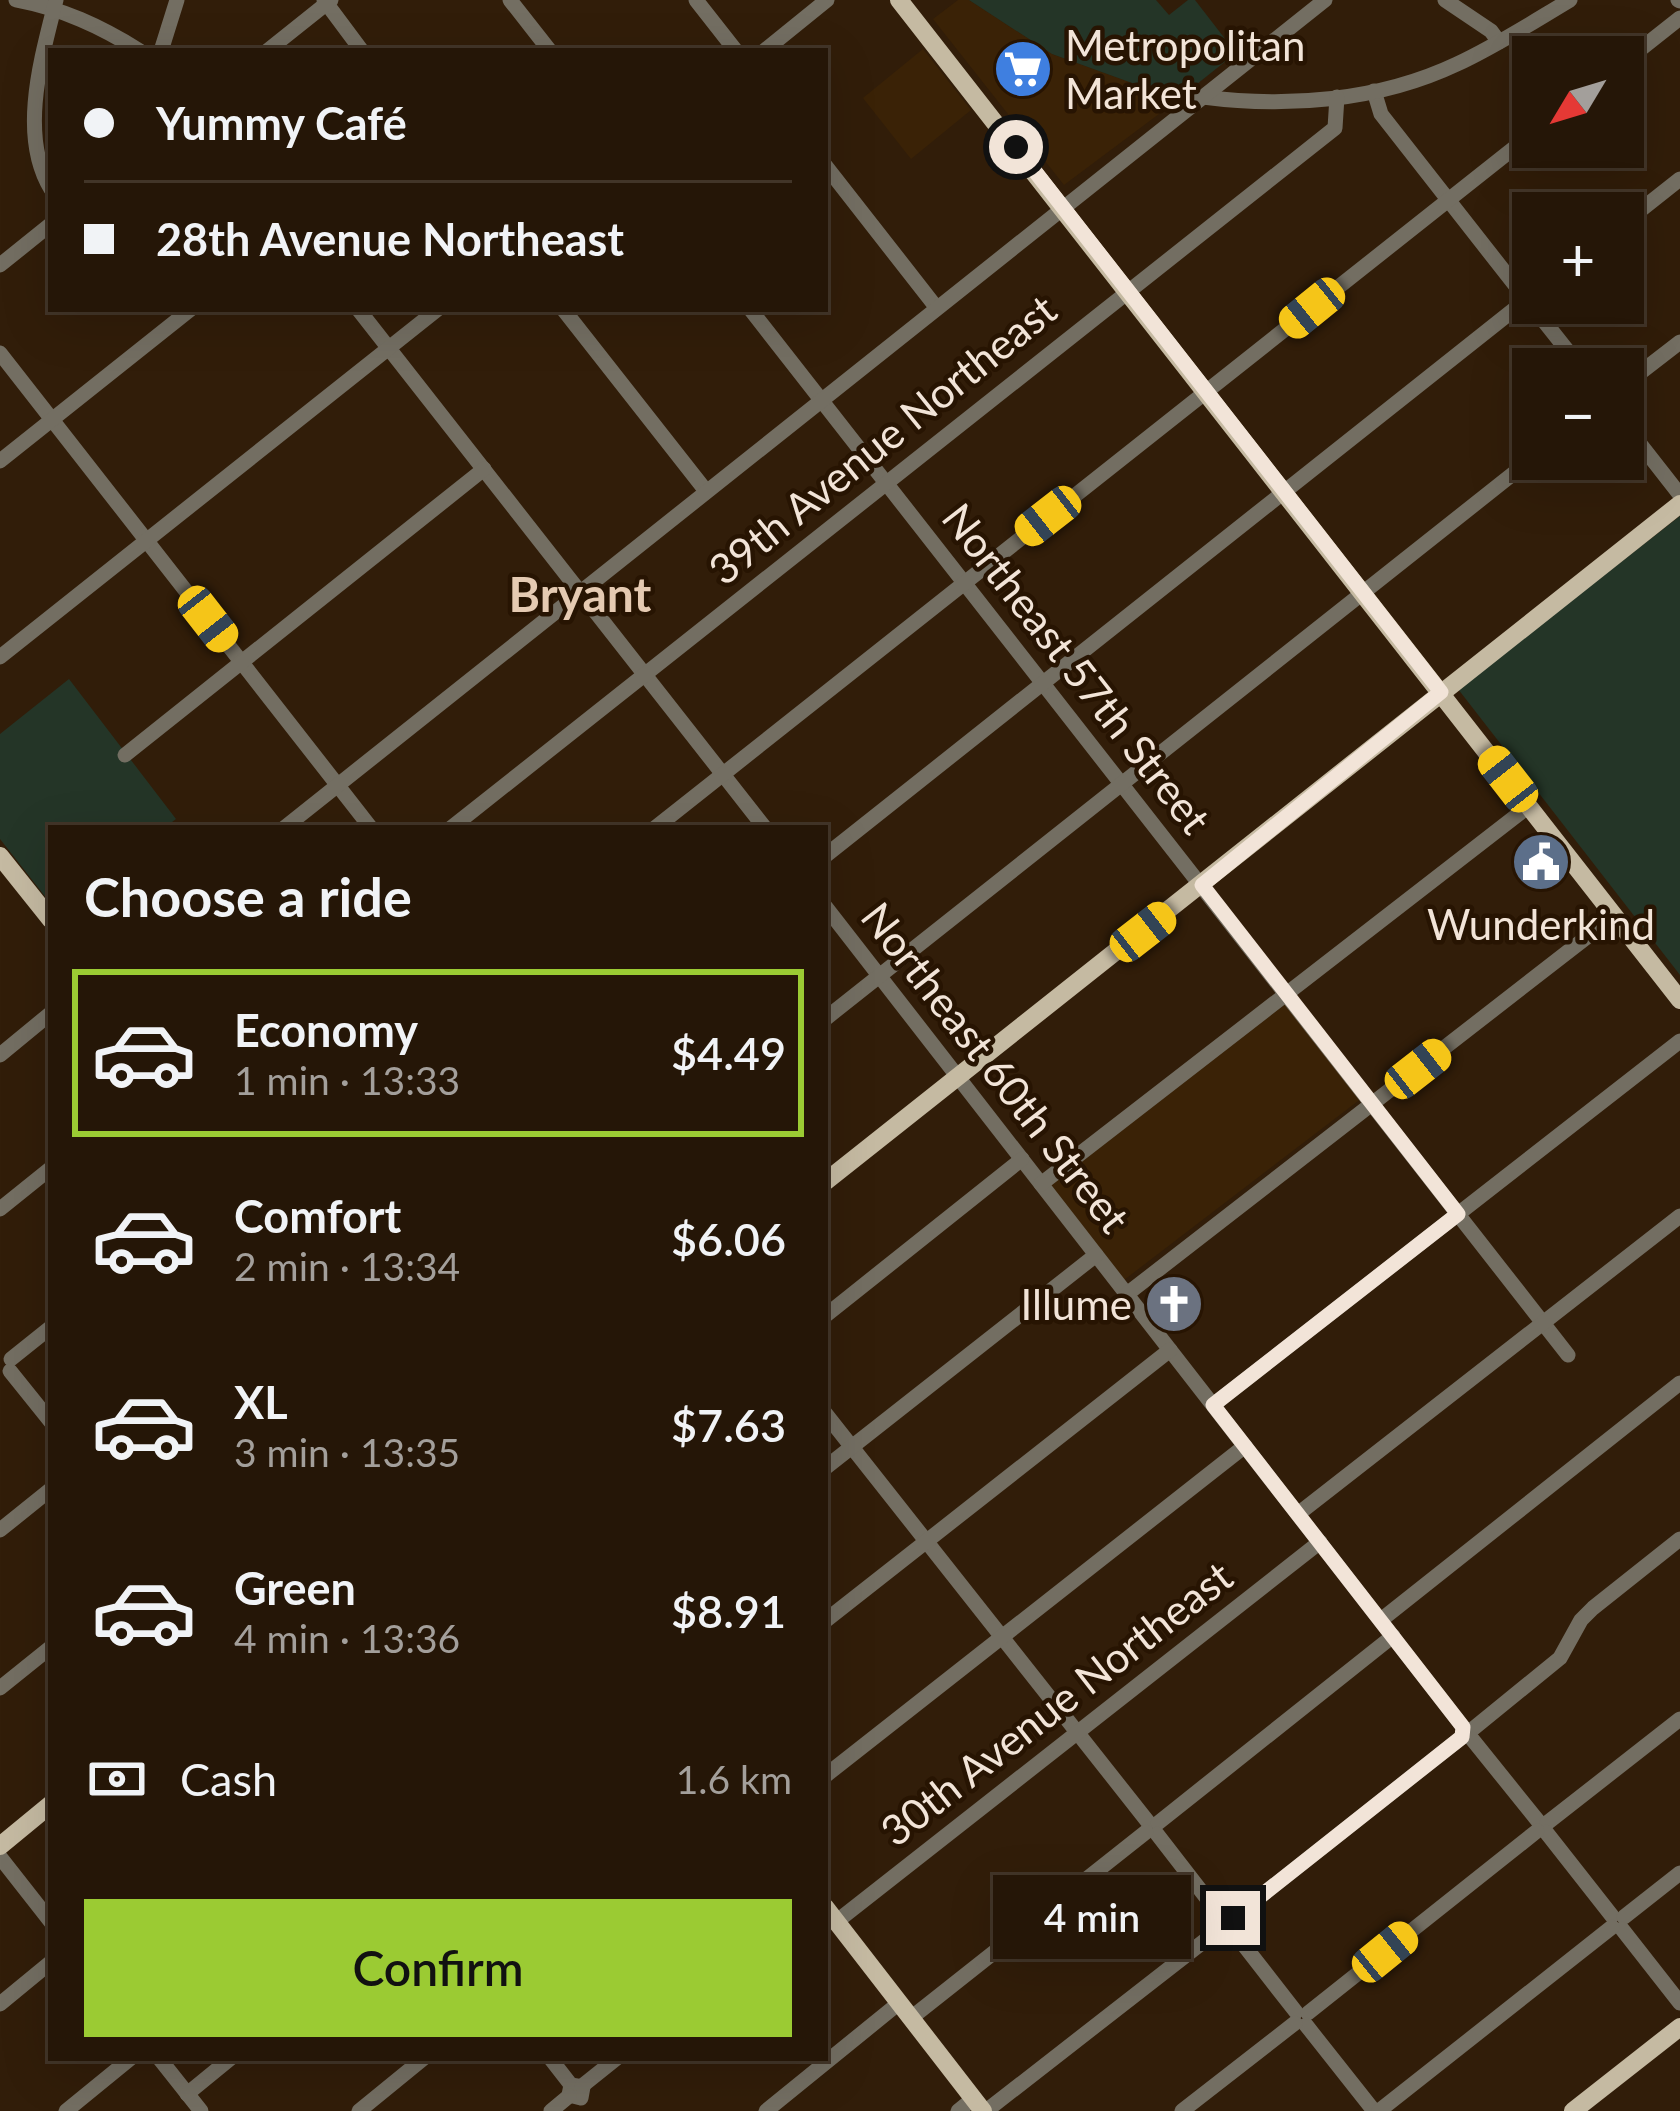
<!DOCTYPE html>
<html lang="en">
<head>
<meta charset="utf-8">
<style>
	:root { --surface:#251607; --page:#2d1f11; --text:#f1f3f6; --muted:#a39f9b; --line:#423528; --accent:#9bcb33 }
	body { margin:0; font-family:Lato,sans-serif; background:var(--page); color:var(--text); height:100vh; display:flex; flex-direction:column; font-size:45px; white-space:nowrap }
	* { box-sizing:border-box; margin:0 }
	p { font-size:39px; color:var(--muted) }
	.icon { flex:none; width:66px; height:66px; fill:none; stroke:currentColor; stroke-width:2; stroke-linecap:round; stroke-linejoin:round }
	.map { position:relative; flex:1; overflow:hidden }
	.side { position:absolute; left:48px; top:825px; width:780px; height:1236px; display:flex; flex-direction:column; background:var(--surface); border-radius:0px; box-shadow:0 12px 48px #0002,0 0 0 3px var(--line) }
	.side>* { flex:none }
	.top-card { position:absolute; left:48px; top:48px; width:780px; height:264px; border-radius:0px; box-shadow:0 12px 48px #0002,0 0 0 3px var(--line); display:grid; align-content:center; height:264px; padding:0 36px; background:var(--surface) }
	.needle { width:78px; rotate:232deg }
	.fabs { position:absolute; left:1512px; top:36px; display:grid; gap:24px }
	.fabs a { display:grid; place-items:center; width:132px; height:132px; border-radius:0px; background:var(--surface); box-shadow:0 12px 48px #0002,0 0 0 3px var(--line); font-size:60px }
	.end { position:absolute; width:54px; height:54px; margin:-27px; border:15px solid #f2e4d8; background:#111; box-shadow:0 0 0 6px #111 }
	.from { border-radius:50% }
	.bubble { position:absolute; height:84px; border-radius:0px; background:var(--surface); box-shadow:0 12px 48px #0002,0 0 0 3px var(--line); font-size:39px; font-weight:600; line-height:84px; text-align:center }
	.car { position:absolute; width:36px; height:72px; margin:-36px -18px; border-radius:15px; box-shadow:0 0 9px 3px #0007; background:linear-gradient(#f5c518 24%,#345 0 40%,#f5c518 0 76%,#345 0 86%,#f5c518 0) }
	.top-card b { display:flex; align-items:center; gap:42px; height:114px; font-size:45px }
	.top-card b+b { border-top:3px solid var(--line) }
	.top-card i { width:30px; height:30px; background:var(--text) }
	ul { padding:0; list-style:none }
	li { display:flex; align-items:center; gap:36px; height:168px; margin:0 24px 18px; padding:0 12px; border:6px solid transparent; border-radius:0px }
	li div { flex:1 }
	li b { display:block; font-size:45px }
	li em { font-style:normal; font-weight:600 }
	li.on { border-color:var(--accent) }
	li>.icon { width:108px; height:108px; stroke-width:1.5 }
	h2 { padding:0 36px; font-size:54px; line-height:144px }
	.pay { display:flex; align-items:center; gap:30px; height:132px; padding:0 36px; font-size:45px }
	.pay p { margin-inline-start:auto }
	.primary-button { display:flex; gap:24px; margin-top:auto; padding:24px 36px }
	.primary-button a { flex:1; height:138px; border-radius:0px; background:var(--accent); color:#111; font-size:48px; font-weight:600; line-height:138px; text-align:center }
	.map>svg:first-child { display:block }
	.built { fill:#3a2206 }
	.green { fill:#243527 }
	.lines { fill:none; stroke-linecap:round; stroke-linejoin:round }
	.minor { stroke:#736e62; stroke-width:15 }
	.major { stroke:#c5baa2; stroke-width:18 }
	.route { stroke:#f2e4d8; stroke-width:15 }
	.labels { text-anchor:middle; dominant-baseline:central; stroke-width:9; stroke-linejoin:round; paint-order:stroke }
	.poi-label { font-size:42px; fill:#f2e4d8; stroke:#271402; text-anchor:start }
	.street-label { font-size:42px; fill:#f2e4d8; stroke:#271402 }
	.quarter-label { font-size:48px; font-weight:bold; fill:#e5cab2; stroke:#271402 }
</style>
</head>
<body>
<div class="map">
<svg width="1680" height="2111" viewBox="0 0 1680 2111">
	<rect width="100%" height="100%" fill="#311d09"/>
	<g class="built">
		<polygon points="958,0 969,0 1052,54 1143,87 1163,111 1064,185 933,19"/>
		<polygon points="923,49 971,110 911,159 863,98"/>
		<polygon points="1288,1002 1362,1098 1124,1280 1050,1186"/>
	</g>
	<g class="green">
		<polygon points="969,0 1156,0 1169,15 1188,0 1195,0 1236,53 1163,111 1143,87 1052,54"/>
		<polygon points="1680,516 1680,975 1458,689"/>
		<polygon points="69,679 176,819 164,828 51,828 51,904 0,839 0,734"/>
	</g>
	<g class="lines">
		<g class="minor">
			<path d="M16 0C63 9 100 26 140 51"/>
			<polyline points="324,0 362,51"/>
			<polyline points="510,0 550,51"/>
			<polyline points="696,0 736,51"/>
			<polyline points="1445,0 1491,31 1499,42"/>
			<polyline points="1678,0 1680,1"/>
			<polyline points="161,51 177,0"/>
			<polyline points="267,51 331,0"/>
			<polyline points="764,51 827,0"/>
			<polyline points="1623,63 1680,18"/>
			<polyline points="1374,91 1381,114 1522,294"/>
			<path d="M1203 97C1287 108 1379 101 1457 64 1496 46 1533 22 1570 0"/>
			<polyline points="825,165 936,307"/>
			<path d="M51 189C18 135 42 56 56 0"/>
			<polyline points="1623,224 1680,179"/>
			<polyline points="0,265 51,224"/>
			<polyline points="1532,306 1582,369"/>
			<polyline points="358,309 765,828"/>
			<polyline points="563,309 706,491"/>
			<polyline points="750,309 1568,1355"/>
			<polyline points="0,353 371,828"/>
			<polyline points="1623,386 1680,342"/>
			<polyline points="1623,422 1680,495"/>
			<polyline points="0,461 191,309"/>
			<polyline points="0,657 438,309"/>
			<polyline points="125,755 484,469"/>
			<polyline points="284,828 1325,0"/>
			<polyline points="451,828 1335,128 1337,97"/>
			<polyline points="655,828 1533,133"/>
			<polyline points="825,856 1521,304"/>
			<polyline points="825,906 1463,1727"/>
			<polyline points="825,1019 1533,458"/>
			<polyline points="0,1055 51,1013"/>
			<polyline points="1041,1184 1529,806"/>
			<polyline points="0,1209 51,1168"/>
			<polyline points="1127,1294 1614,916"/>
			<polyline points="825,1316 1022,1159"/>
			<polyline points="11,1359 51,1327"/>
			<polyline points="10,1371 51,1422"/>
			<polyline points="1213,1405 1680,1041"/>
			<polyline points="825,1413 1148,1822"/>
			<polyline points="825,1468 1096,1255"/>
			<polyline points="1298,1514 1680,1216"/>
			<polyline points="0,1530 51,1489"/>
			<polyline points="1381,1620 1680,1383"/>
			<polyline points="825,1621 1170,1350"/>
			<polyline points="0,1688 51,1647"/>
			<polyline points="1474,1728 1560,1658 1581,1620 1593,1608 1680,1539"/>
			<polyline points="1472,1739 1538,1821"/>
			<polyline points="825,1776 1245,1446"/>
			<polyline points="1158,1823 1393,1636"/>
			<polyline points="1547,1823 1680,1719"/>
			<polyline points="1546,1832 1612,1916"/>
			<polyline points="1157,1834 1222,1918"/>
			<polyline points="0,1857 51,1922"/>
			<polyline points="1624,1917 1680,1873"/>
			<polyline points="1233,1918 1462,1737"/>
			<polyline points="836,1922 1320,1542"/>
			<polyline points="1622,1929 1680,2003"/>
			<polyline points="1232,1930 1296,2012"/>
			<polyline points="0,2004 51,1962"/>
			<polyline points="1308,2013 1537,1831"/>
			<polyline points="911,2018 1146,1832"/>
			<polyline points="1306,2025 1374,2111"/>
			<polyline points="159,2058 201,2111"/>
			<polyline points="550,2058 571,2085 583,2087 581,2098 569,2095 571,2085"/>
			<polyline points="582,2086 617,2058"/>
			<polyline points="187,2094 231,2058"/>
			<polyline points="66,2111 131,2058"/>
			<polyline points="359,2111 424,2058"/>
			<polyline points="551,2111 569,2096"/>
			<polyline points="766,2111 899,2003"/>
			<polyline points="958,2111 974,2098"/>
			<polyline points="986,2111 1221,1928"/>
			<polyline points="1182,2111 1295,2023"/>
			<polyline points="1379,2111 1612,1927"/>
		</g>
		<g class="major">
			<polyline points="899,0 1680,1000"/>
			<polyline points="0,856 51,920"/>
			<polyline points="825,1182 1680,504"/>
			<polyline points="0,1846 51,1804"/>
			<polyline points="825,1907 983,2111"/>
			<polyline points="1573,2111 1680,2027"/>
		</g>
	</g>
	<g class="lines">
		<polyline class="route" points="1016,147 1441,692 1202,885 1458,1214 1213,1405 1463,1727 1462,1737 1233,1918"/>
	</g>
	<defs>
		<g id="supermarket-disc" transform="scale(3)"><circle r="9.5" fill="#3f7fe0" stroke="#271402"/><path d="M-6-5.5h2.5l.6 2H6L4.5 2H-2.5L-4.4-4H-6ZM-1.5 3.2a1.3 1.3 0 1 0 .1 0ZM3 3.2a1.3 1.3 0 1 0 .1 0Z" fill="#fff"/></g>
		<g id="civic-disc" transform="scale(3)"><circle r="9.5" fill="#5c6f8a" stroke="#271402"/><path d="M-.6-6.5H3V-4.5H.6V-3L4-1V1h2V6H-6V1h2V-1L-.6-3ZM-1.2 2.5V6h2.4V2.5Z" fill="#fff"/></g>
		<g id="church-disc" transform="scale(3)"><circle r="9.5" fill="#6b7280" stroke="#271402"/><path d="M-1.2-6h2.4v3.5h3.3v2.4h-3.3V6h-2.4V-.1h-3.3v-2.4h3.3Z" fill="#fff"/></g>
	</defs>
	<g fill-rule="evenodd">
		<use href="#supermarket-disc" x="1023" y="69"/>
		<use href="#civic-disc" x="1541" y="862"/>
		<use href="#church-disc" x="1174" y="1304"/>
	</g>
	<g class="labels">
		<g class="poi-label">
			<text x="1065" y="45">Metropolitan<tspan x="1065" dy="48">Market</tspan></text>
			<text x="1541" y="924" text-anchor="middle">Wunderkind</text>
			<text x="1132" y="1304" text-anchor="end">Illume</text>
		</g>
		<g class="street-label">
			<text transform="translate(882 439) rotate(-39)">39th Avenue Northeast</text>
			<text transform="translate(1077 668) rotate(52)">Northeast 57th Street</text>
			<text transform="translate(996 1067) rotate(52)">Northeast 60th Street</text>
			<text transform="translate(1056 1703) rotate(-38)">30th Avenue Northeast</text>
		</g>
		<g class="quarter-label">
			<text x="580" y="593">Bryant</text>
		</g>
	</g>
</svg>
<div class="fabs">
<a><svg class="needle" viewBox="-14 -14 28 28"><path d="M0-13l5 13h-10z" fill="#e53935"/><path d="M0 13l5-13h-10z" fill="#a39f9b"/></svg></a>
<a>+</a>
<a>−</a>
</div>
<i class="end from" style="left:1016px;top:147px"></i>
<i class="end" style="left:1233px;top:1918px"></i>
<div class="bubble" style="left:993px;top:1875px;width:198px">4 min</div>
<i class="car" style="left:1312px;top:308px;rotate:231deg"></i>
<i class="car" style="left:1048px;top:516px;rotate:232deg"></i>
<i class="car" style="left:208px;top:619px;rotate:142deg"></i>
<i class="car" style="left:1508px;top:779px;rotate:322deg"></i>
<i class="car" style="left:1143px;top:932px;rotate:52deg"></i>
<i class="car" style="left:1418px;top:1069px;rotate:52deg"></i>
<i class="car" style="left:1385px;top:1952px;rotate:51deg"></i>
<div class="top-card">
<b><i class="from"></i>Yummy Café</b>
<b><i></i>28th Avenue Northeast</b>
</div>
<section class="side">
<h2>Choose a ride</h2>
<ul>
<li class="on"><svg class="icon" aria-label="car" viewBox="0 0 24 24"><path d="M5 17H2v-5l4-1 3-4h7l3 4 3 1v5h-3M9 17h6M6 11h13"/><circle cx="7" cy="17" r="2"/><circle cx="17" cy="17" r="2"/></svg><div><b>Economy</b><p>1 min · 13:33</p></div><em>$4.49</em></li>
<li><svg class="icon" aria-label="car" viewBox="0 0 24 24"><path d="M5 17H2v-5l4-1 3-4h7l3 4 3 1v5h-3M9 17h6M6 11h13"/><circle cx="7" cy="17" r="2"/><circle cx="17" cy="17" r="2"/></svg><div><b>Comfort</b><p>2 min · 13:34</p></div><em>$6.06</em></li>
<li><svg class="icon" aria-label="car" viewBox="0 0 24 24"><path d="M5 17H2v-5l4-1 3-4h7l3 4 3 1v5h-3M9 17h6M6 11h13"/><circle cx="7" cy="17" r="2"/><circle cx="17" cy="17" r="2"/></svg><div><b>XL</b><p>3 min · 13:35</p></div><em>$7.63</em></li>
<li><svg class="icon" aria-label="car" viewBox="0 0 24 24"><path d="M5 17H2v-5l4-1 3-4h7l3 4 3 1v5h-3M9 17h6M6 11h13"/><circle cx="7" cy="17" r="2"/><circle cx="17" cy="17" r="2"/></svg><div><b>Green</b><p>4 min · 13:36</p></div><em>$8.91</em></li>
</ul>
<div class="pay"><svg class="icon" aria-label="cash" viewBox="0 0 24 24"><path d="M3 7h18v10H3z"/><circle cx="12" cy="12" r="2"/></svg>Cash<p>1.6 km</p></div>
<div class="primary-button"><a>Confirm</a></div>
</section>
</div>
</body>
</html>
